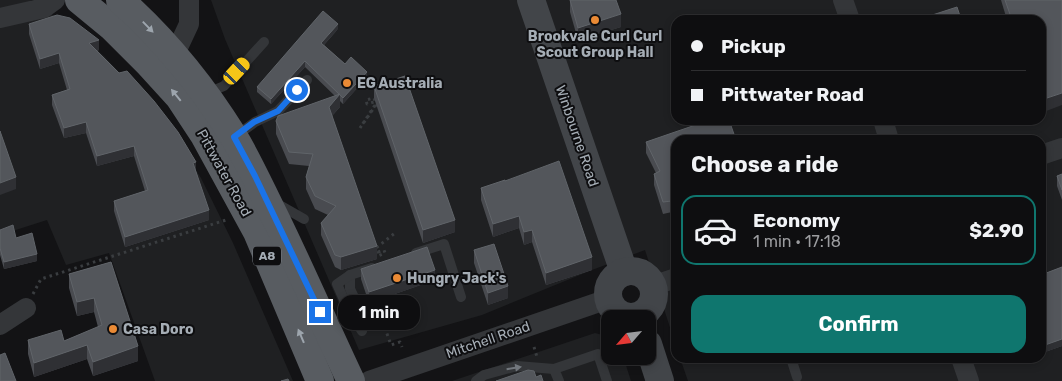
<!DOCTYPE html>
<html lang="en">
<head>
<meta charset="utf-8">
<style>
	:root { --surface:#0e0e10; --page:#171719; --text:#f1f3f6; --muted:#9b9c9f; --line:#2e2e30; --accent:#0f766e }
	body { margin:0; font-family:Rubik,sans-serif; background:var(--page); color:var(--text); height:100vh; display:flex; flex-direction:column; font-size:19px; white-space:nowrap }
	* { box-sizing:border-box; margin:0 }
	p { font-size:16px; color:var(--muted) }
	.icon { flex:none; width:28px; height:28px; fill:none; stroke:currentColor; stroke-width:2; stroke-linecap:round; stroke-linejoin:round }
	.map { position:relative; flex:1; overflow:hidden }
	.details { position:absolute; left:671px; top:135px; width:375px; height:228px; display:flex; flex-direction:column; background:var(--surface); border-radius:15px; box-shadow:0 2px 8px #0003,0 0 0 1px var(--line) }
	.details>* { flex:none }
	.banner { position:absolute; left:671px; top:15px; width:375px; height:110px; border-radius:15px; box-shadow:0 2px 8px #0003,0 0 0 1px var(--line); display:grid; align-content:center; height:110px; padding:0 20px; background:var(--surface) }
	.needle { width:32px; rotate:242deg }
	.buttons { position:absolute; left:601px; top:310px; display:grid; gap:10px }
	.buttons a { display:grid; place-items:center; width:55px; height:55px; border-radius:10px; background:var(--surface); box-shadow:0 2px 8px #0003,0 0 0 1px var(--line); font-size:25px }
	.end { position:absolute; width:22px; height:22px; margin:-11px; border:6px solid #1a73e8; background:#fff; box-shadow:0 0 0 2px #fff }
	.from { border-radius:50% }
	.bubble { position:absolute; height:35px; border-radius:15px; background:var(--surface); box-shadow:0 2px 8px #0003,0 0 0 1px var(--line); font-size:16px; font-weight:700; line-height:35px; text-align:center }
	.car { position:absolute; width:15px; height:30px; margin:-15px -8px; border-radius:6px; box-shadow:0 0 4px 1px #0007; background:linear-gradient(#f5c518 24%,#345 0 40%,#f5c518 0 76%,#345 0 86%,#f5c518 0) }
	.banner b { display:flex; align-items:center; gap:18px; height:48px; font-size:19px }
	.banner b+b { border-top:1px solid var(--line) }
	.banner i { width:12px; height:12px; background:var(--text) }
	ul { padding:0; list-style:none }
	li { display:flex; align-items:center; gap:15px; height:70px; margin:0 10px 8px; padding:0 10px; border:2px solid var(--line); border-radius:15px }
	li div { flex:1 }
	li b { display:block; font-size:19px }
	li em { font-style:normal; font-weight:700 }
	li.selected { border-color:var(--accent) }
	li>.icon { width:45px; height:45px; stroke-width:1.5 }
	h2 { padding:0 20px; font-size:22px; line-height:60px }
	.action { display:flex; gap:10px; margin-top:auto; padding:10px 20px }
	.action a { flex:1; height:58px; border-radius:15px; background:var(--accent); color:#fff; font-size:20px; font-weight:700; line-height:58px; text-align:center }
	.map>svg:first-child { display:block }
	.built { fill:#1f2022; fill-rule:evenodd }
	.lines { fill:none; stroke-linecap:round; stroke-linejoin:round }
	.path { stroke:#3a3d40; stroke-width:3; stroke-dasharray:2.5 4; stroke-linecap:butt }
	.service { stroke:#343639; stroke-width:10 }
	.minor { stroke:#343639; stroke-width:20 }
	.secondary { stroke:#424549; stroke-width:28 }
	.trunk { stroke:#585c61; stroke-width:28 }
	.wall { fill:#494b50 }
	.shaded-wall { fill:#2f3034 }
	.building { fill:#53565b; stroke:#606469 }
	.oneway { fill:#9da5ad }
	.oneway2 { fill:#72777d }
	.route { stroke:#1a73e8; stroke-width:6 }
	.poi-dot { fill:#ea8a35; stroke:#0e0e10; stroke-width:2 }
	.labels { text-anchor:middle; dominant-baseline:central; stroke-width:4; stroke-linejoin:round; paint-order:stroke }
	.shield { fill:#0e0e10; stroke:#787d84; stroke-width:1 }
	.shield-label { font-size:12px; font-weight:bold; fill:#a5adb5 }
	.poi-label { font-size:14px; font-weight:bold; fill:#a5adb5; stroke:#0e0e10; text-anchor:start }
	.street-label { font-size:14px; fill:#a5adb5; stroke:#0e0e10 }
</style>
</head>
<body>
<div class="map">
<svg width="1062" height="381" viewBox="0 0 1062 381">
	<rect width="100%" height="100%" fill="#131315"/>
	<g class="built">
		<polygon points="0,0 30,0 72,27 104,56 161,117 201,178 233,243 293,381 155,381 109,253 66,265 47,220 0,235"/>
		<path d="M211 0H1062V381H688L680 358H1041V140H676V346L645 250 592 270 482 315 359 350 225 39ZM676 20H1041V120H676Z"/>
		<polygon points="595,333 610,337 610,356 623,356 631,381 452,381"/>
	</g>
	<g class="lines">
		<g class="path">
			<polyline points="360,128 376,105 374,98 366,100 367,104 374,102 375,105 360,128"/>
			<polyline points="378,252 384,250 385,253 378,256 376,248 395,233"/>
			<polyline points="33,294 41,279 226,220"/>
			<polyline points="376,303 391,345 400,342 402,347"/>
			<polyline points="534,347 537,357"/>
		</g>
		<g class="service">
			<polyline points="205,94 224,86 264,42"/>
			<polyline points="236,136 255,122 278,111 307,80"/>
			<polyline points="276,203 304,219"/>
			<polyline points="416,253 444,244 461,297"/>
			<polyline points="350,275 350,289 362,314 362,330"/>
			<polyline points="362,331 349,311 337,284 350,275 372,268"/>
			<polyline points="791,358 797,377"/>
			<polyline points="476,381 484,375 517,366 554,369"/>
			<polyline points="559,381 554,369 598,354 607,381"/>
		</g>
		<g class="minor">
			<polyline points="843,0 850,20"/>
			<polyline points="0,18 44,8 55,0"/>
			<polyline points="174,56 189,24 189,0"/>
			<polyline points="883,120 889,140"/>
			<polyline points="1041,155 1062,148"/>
			<polyline points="652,286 676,278"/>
			<polyline points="0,325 26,308"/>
			<polyline points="961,358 969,381"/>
			<polyline points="369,381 608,299"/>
		</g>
		<g class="secondary">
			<polyline points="531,0 624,272"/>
			<circle cx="631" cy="294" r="23"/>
			<polyline points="648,344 660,381"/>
		</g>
		<g class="trunk">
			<polyline points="79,0 113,28 148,63 179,97 204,135 257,232 320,381"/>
			<path d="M120 0C164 39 203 87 234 137 249 162 261 189 274 215 301 270 325 326 351 381"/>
		</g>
	</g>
	<g class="wall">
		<polygon points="570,0 621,27 578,40 570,12"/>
		<polygon points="1001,0 1062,0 1041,20 1007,20"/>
		<polygon points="29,24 99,50 97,51 196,172 209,220 125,247 114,211 114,201 145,191 134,156 97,166 86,133 64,138 52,105 52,95 67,90 59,63 40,69 29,34"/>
		<polygon points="338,29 324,45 345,64 367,77 343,104 340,101 340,107 332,116 377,259 341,270 335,267 321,235 321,223 328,215 315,209 306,189 306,177 309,166 289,164 276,134 276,121 335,96 305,67 271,104 257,92 257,87"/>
		<polygon points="374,86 455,232 423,243 374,98"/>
		<polygon points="676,140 676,223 672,212 663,214 654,185 654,174 656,173 646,153 646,142"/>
		<polygon points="1062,174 1062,200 1057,186 1057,176"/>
		<polygon points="505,181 592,270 546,285 532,242 524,245 519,228 493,237 481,200 481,188"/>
		<polygon points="0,230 16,238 37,261 4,269 0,255"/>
		<polygon points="474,250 508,298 488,305 474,263"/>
		<polygon points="111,262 138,361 93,376 87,359 34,377 28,354 28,340 64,341 98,327 94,312 77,316 69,288 69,274"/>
		<polygon points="1062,267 1062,346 1045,352 1043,346 1041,346 1041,275"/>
		<polygon points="361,269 435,280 369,303 361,279"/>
	</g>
	<g class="shaded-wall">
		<polygon points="621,14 621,27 578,40 578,28"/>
		<polygon points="338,24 338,29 321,48 321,43"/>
		<polygon points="99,40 99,50 89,53 89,43"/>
		<polygon points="59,53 59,63 40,69 40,59"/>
		<polygon points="305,61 305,67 271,104 271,99"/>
		<polygon points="367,72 367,77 343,104 343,98"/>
		<polygon points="1062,93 1062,105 1041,113 1041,100"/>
		<polygon points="340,94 340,107 329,119 329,107"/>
		<polygon points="86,122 86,133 64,138 64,128"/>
		<polygon points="134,146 134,156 97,166 97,156"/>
		<polygon points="196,162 196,172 193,163"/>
		<polygon points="16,177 16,189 0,195 0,183"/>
		<polygon points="209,210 209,220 125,247 125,237"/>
		<polygon points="519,216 519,228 493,237 493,224"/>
		<polygon points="455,220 455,232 423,243 423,230"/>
		<polygon points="532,230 532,242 524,245 524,232"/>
		<polygon points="377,246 377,259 341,270 341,257"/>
		<polygon points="37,254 37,261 4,269 4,262"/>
		<polygon points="592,257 592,270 546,285 546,273"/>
		<polygon points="435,270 435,280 369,303 369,292"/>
		<polygon points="508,286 508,298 488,305 488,293"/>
		<polygon points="94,298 94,312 77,316 77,302"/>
		<polygon points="1043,338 1043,346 1041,346 1041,339"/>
		<polygon points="1062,339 1062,346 1045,352 1045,345"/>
		<polygon points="87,345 87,359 34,377 34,363"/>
		<polygon points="138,346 138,361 93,376 93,362"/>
	</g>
	<g class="building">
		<polygon points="570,0 616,0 621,14 578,28"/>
		<polygon points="1005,0 1062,0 1062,93 1041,100 1041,20 1012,20"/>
		<polygon points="957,7 961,19 957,20 917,20"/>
		<polygon points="323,11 338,24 321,43 345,64 351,57 367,72 343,98 305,61 271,99 257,87"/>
		<polygon points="57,15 70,18 99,40 89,43 119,73 127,71 154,101 178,132 196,162 193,163 209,210 125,237 114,201 148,190 134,146 97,156 86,122 64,128 52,95 70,89 59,53 40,59 29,24"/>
		<polygon points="405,76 455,220 423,230 374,86"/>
		<polygon points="340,94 329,107 377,246 341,257 335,255 321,223 336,206 315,196 306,177 313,154 289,152 276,121 278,116"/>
		<polygon points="710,120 729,120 736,140 676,140 676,211 672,201 663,202 654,174 660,171 646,142"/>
		<polygon points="0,131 16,177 0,183"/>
		<polygon points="559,161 592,257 546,273 532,230 524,232 519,216 493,224 481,188 505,180 505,181"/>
		<polygon points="1062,174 1062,190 1057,176"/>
		<polygon points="13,225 16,238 32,233 37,254 4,262 0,248 0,230"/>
		<polygon points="494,244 508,286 488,293 474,250"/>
		<polygon points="427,247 435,270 369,292 361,269"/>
		<polygon points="111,262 138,346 93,362 87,345 34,363 28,340 61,330 64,341 102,325 94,298 77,302 69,274"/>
		<polygon points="1062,267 1062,339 1045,345 1043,338 1041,339 1041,275"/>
		<polygon points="5,353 16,381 0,381 0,355"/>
		<polygon points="528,370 534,371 536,377 541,375 543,381 496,381"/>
		<polygon points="288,379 289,381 281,381"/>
	</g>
	<defs><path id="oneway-solid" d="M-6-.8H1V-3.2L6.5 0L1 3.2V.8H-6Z" transform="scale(1.25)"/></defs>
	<g class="oneway">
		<use href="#oneway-solid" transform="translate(148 27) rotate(46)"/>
		<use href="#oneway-solid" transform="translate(176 95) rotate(-129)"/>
		<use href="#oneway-solid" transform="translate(301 336) rotate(-113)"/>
	</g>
	<use class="oneway2" href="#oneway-solid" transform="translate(514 368) rotate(-9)"/>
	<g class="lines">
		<polyline class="route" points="297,90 278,111 254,122 234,137 255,176 320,312"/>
	</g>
	<g class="poi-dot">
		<circle cx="595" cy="20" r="5"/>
		<circle cx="347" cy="83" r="5"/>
		<circle cx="397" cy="278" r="5"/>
		<circle cx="113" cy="329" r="5"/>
	</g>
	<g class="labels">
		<rect class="shield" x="253" y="246.5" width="28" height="19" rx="4"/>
		<g class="shield-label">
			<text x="267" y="256">A8</text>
		</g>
		<g class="poi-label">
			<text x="595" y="36" text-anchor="middle">Brookvale Curl Curl<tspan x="595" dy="16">Scout Group Hall</tspan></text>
			<text x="357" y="83">EG Australia</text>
			<text x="407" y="278">Hungry Jack's</text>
			<text x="123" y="329">Casa Doro</text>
		</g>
		<g class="street-label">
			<text transform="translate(577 136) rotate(71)">Winbourne Road</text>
			<text transform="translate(224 173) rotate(61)">Pittwater Road</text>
			<text transform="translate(488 340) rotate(-19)">Mitchell Road</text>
		</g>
	</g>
</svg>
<div class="buttons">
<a><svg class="needle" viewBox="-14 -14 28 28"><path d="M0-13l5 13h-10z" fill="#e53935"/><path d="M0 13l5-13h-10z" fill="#9b9c9f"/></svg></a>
</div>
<i class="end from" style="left:297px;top:90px"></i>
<i class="end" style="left:320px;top:312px"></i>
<div class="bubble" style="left:338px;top:295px;width:82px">1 min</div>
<i class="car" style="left:237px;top:71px;rotate:43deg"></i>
<div class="banner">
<b><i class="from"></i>Pickup</b>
<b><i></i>Pittwater Road</b>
</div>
<section class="details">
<h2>Choose a ride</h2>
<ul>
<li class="selected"><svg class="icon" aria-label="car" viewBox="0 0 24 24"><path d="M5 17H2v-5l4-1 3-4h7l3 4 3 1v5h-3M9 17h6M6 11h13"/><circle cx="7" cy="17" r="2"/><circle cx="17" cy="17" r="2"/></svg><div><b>Economy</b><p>1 min · 17:18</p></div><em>$2.90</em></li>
</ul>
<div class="action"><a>Confirm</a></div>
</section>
</div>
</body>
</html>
